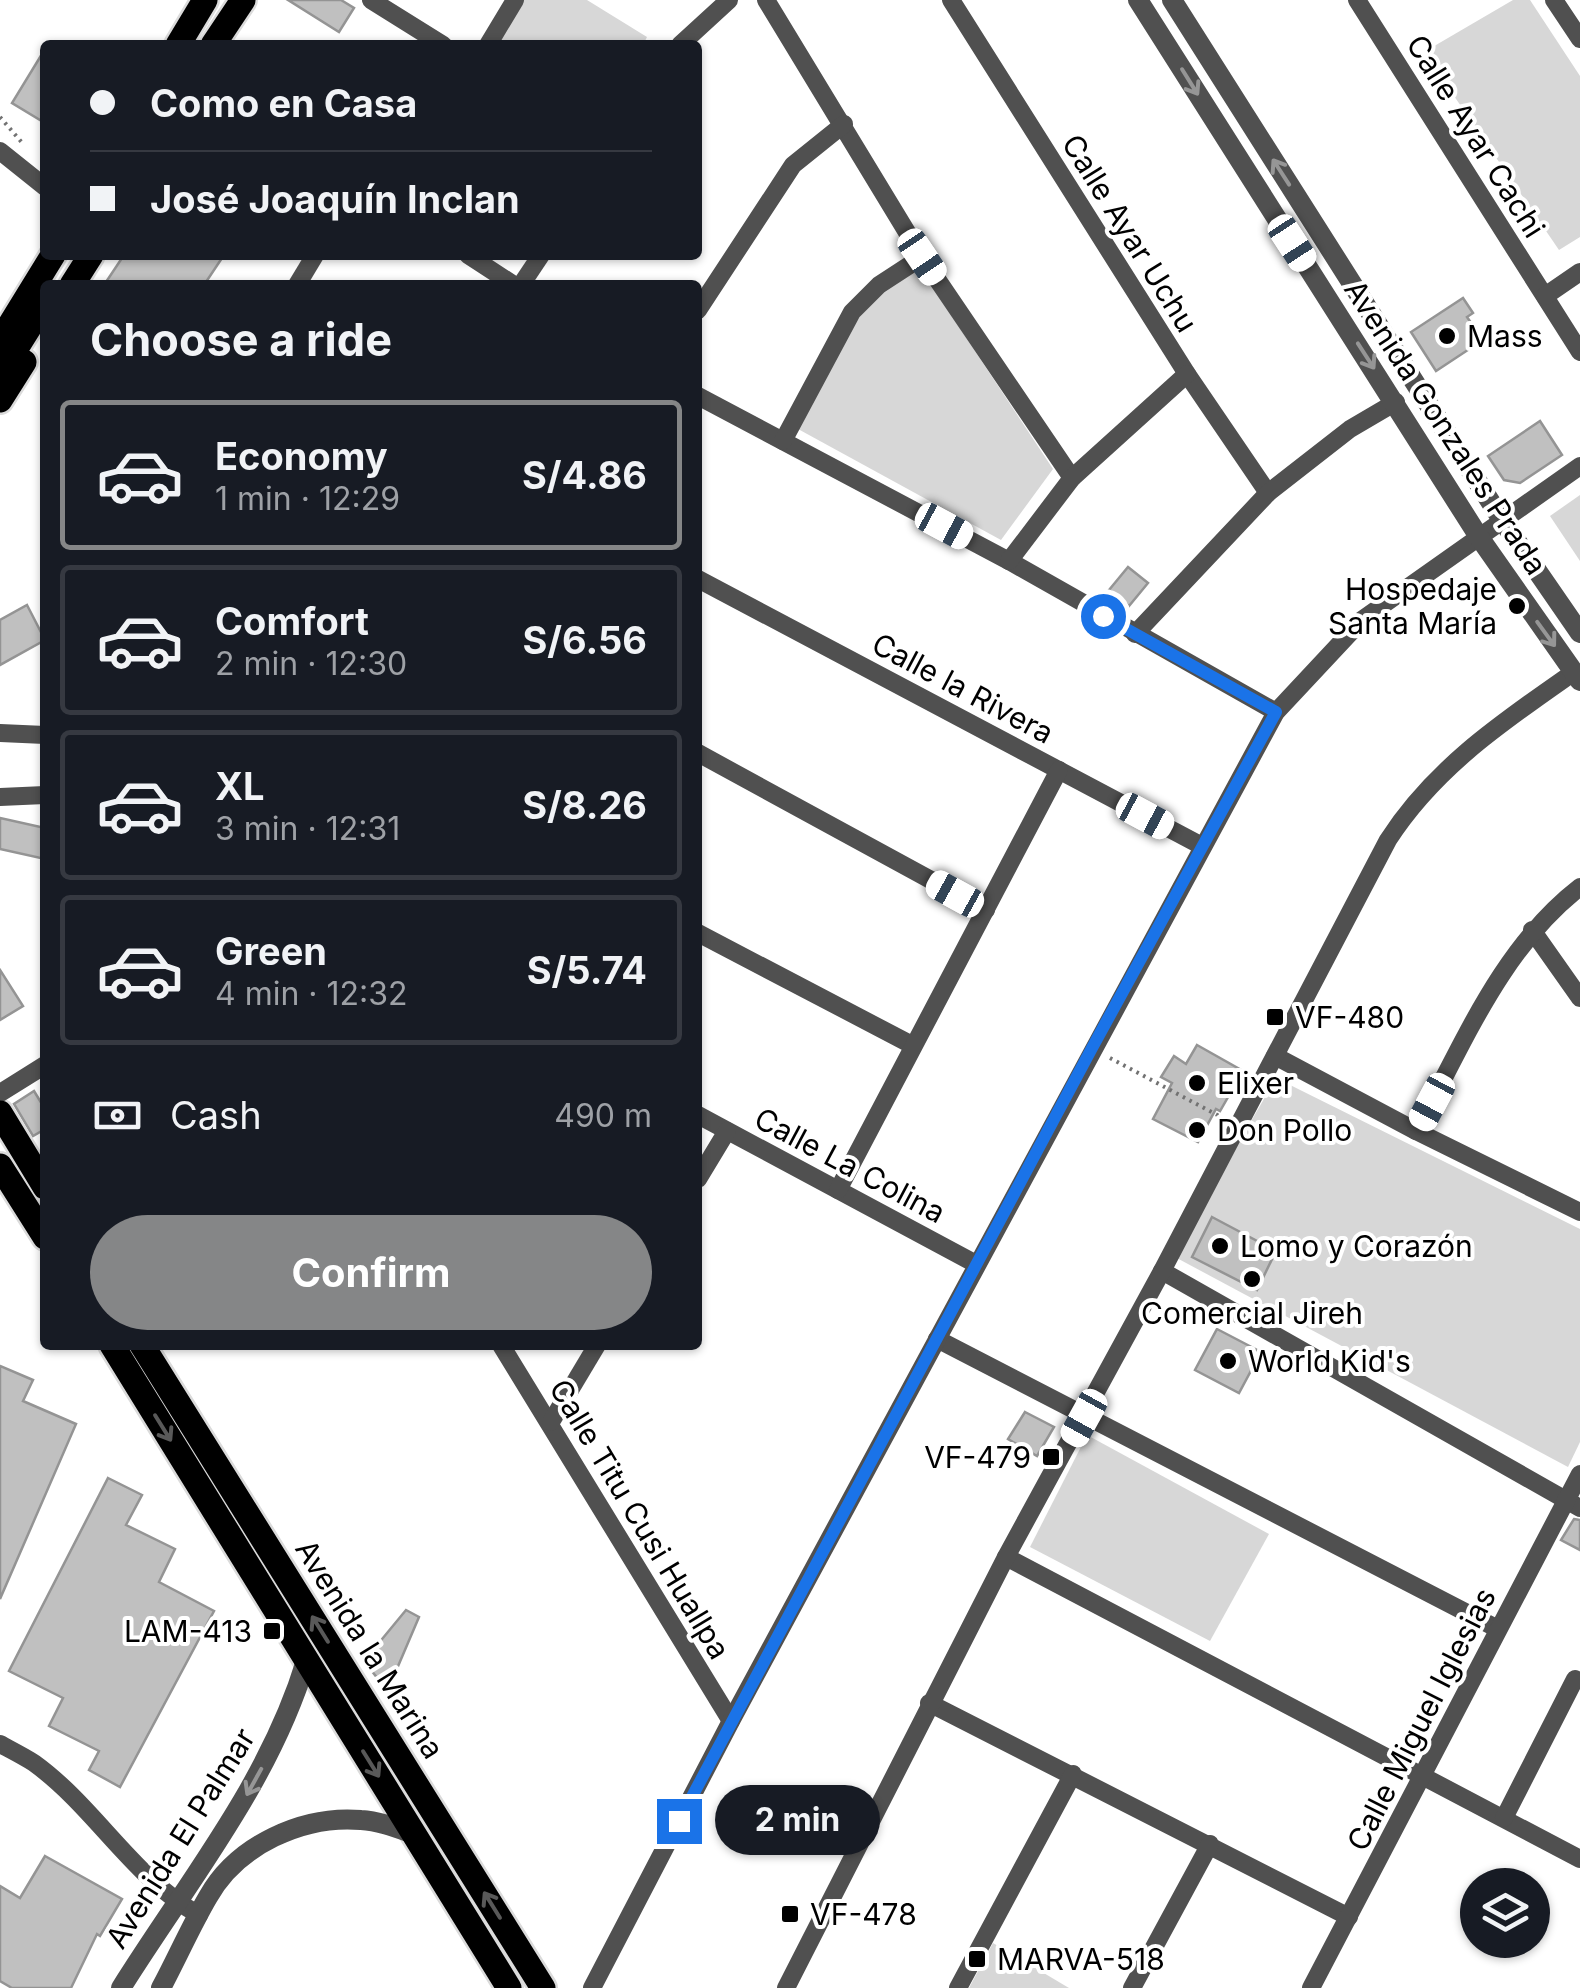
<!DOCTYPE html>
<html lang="en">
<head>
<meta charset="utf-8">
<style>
	:root { --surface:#171b24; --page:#242831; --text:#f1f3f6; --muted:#9ea1a6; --line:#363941; --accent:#858687 }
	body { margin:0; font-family:Inter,sans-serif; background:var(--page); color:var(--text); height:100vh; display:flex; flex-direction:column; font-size:38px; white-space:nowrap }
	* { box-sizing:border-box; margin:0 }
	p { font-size:32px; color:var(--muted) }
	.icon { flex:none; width:55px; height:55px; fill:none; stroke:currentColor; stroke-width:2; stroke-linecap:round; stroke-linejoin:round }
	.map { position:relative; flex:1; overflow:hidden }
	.drawer { position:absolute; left:40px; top:280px; width:662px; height:1070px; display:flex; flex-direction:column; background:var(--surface); border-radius:10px; box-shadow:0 2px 8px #0004 }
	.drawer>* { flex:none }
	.guide { position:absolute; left:40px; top:40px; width:662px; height:220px; border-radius:10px; box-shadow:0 2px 8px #0004; display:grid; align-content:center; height:220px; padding:0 50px; background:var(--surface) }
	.fabs { position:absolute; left:1460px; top:1868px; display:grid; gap:20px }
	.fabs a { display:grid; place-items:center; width:90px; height:90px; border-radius:50%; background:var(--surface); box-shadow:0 2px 8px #0004; font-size:50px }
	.end { position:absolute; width:45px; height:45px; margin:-22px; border:12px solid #1a73e8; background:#fff; box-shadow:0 0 0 5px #fff }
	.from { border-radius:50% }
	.bubble { position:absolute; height:70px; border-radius:35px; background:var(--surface); box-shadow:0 2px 8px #0004; font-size:32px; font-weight:700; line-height:70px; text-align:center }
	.car { position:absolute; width:30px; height:60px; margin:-30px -15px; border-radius:12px; box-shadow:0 0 8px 2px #0007; background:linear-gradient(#fff 24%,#345 0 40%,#fff 0 76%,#345 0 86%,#fff 0) }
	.guide b { display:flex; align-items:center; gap:35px; height:95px; font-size:38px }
	.guide b+b { border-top:2px solid var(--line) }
	.guide i { width:25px; height:25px; background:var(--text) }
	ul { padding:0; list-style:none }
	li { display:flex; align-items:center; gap:30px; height:150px; margin:0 20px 15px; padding:0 30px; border:5px solid var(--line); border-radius:10px }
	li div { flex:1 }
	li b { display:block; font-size:38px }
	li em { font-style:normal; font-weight:700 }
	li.selected { border-color:var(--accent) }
	li>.icon { width:90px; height:90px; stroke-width:1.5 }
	h2 { padding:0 50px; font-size:45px; line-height:120px }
	.pay { display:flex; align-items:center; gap:25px; height:110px; padding:0 50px; font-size:38px }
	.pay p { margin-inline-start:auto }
	.action { display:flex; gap:20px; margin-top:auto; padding:20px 50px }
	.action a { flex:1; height:115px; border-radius:60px; background:var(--accent); color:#fff; font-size:40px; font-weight:700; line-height:115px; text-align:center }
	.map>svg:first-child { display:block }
	.green { fill:#d7d7d7 }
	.building { fill:#c0c0c0; stroke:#949494; stroke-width:2.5 }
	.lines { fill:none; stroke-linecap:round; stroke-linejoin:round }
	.primary-casing { stroke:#dbdbdb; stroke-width:30 }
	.path { stroke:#727272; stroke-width:4; stroke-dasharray:2.5 5; stroke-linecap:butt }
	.minor { stroke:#505050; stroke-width:18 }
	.tertiary { stroke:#505050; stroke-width:20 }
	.primary { stroke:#000; stroke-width:25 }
	.oneway { stroke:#969696 }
	.oneway2 { stroke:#595959 }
	.route { stroke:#1a73e8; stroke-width:12 }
	.poi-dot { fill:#000; stroke:#fff; stroke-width:4 }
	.labels { text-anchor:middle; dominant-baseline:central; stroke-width:8; stroke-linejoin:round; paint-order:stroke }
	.street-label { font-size:30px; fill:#000; stroke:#fff }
	.poi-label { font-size:30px; fill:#000; stroke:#fff; text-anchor:start }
</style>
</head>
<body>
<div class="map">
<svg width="1580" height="1988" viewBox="0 0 1580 1988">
	<rect width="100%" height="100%" fill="#fff"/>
	<g class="green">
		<polygon points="523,0 587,0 647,37 643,45 498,45"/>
		<polygon points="1513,0 1530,0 1580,76 1580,237 1559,250 1424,52"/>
		<polygon points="922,271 1053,469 1001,540 798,429 845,333 898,275"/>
		<polygon points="1580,495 1580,561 1550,516"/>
		<polygon points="1276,1078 1580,1229 1580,1442 1568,1467 1173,1256"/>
		<polygon points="1087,1435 1269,1534 1210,1641 1030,1547"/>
		<polygon points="993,1943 1069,1988 969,1988"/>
	</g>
	<g class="building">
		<polygon points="288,0 341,0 354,8 339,32"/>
		<polygon points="45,49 45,123 12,103"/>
		<polygon points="124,255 224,255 204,285 104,285"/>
		<polygon points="1463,298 1473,313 1467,317 1483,340 1436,371 1411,332"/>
		<polygon points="1540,421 1562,455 1520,483 1504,480 1488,456"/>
		<polygon points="1128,567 1148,583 1129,606 1109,590"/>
		<polygon points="27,605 45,640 0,665 0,620"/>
		<polygon points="0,818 45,828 45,859 0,849"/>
		<polygon points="0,970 23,1006 0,1020"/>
		<polygon points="1197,1045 1243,1071 1220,1111 1216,1109 1198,1142 1153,1119 1172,1083 1161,1077 1174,1056 1186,1064"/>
		<polygon points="34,1091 45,1109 45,1129 33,1136 14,1104"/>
		<polygon points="1212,1217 1276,1251 1257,1290 1192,1257"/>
		<polygon points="1217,1329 1261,1352 1239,1393 1195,1370"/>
		<polygon points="0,1366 33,1380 23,1401 76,1424 0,1599"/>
		<polygon points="1025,1412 1054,1427 1037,1456 1008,1439"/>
		<polygon points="108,1478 142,1495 126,1525 175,1549 159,1582 214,1611 120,1787 89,1770 99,1751 49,1726 63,1698 9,1671"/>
		<polygon points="1574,1519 1580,1520 1580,1550 1561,1540"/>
		<polygon points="406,1610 419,1617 390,1685 378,1679 364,1661"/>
		<polygon points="45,1856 122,1899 100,1936 97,1934 71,1988 12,1988 0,1981 0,1886 20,1898"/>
	</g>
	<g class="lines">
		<g class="primary-casing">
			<g id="primary">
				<polyline points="178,45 205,0"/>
				<polyline points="213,45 243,0"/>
				<polyline points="72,285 91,255"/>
				<polyline points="0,341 53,255"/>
				<polyline points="0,374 45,302"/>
				<polyline points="0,400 24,362"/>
				<polyline points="0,1113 45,1187"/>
				<polyline points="0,1166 45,1237"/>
				<polyline points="112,1345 509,1988"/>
				<polyline points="142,1345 543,1988"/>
			</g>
		</g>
		<g class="path">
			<polyline points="0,117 24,145"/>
			<polyline points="1110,1058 1221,1117"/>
		</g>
		<g class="minor">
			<polyline points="371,0 443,45"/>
			<polyline points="766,0 922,257 1072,478"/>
			<polyline points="951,0 1187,374 1268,493"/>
			<polyline points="1357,0 1580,352"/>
			<polyline points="1554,0 1580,39"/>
			<polyline points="488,45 515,0"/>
			<polyline points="680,45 729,0"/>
			<polyline points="0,151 45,187"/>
			<polyline points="468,255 514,285"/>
			<polyline points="297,285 315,255"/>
			<polyline points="521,285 541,255"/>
			<polyline points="1545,296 1580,272"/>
			<polyline points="698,310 793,165 844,124"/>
			<polyline points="698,396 1009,561 1276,712"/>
			<polyline points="783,441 852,312 879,285 922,257"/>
			<polyline points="1009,561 1072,478 1187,374"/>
			<polyline points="698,579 1202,846"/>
			<polyline points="1135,634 1268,493 1350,429 1396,402"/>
			<polyline points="0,733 45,735"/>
			<polyline points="698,753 986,910"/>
			<polyline points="0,797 45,795"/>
			<polyline points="1532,930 1580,998"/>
			<polyline points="698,933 912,1045"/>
			<polyline points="1275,1056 1416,1131 1580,1212"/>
			<polyline points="0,1093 45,1065"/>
			<polyline points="698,1115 976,1264"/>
			<path d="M1416 1131C1463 1045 1501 948 1580 887"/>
			<polyline points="698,1179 727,1131"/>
			<polyline points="838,1190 1059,770"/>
			<polyline points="1162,1271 1580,1508"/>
			<polyline points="937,1339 1498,1629"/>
			<polyline points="501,1345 731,1721"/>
			<polyline points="551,1422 597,1345"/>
			<polyline points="1006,1557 1580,1859"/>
			<polyline points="929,1703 1349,1917"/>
			<path d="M0 1744C11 1750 23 1756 34 1763 95 1807 133 1878 199 1915"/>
			<polyline points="1504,1818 1575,1679"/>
			<polyline points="592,1988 731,1721 1276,712 1363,619 1580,466"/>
			<path d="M786 1988 1006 1557 1162 1271 1388 840C1435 767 1504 721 1574 672"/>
			<polyline points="958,1988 1073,1774"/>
			<polyline points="1132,1988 1210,1844"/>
			<polyline points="1311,1988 1580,1474"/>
		</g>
		<g class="tertiary">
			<polyline points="1138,0 1479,537 1580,681"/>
			<polyline points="1172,0 1502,520 1580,633"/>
			<path d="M121 1988C188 1881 269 1783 306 1661"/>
			<path d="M161 1988C177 1958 191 1926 208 1897 237 1845 303 1815 361 1820 379 1821 397 1828 414 1834"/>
		</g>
		<use href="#primary" class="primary"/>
	</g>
	<defs><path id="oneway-shaft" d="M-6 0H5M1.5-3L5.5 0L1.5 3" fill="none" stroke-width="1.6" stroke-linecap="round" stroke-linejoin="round" transform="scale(2.5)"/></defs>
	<g class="oneway">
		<use href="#oneway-shaft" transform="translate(1190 82) rotate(58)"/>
		<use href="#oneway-shaft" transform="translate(1281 172) rotate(-123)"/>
		<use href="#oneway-shaft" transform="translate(1366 356) rotate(57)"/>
		<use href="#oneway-shaft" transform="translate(1546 634) rotate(54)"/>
		<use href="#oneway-shaft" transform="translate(254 1782) rotate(119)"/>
	</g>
	<g class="oneway2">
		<use href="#oneway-shaft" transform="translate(163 1428) rotate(58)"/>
		<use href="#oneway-shaft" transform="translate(320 1629) rotate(-122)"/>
		<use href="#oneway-shaft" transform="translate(371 1764) rotate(58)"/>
		<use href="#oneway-shaft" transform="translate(492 1905) rotate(-122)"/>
	</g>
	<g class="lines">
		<polyline class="route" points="679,1821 1092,1048 1276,712 1103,616"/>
	</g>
	<g class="poi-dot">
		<circle cx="1447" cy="336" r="10"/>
		<circle cx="1517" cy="606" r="10"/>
		<rect x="1265" y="1007" width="20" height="20" rx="5"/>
		<circle cx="1197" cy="1083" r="10"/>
		<circle cx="1197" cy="1130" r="10"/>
		<circle cx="1220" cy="1246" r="10"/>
		<circle cx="1252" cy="1279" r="10"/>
		<circle cx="1228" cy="1361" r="10"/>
		<rect x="1041" y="1447" width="20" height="20" rx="5"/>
		<rect x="262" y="1621" width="20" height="20" rx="5"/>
		<rect x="780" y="1904" width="20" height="20" rx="5"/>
		<rect x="967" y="1949" width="20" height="20" rx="5"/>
	</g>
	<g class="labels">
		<g class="street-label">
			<text transform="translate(1476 136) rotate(58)">Calle Ayar Cachi</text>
			<text transform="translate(1130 233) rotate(58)">Calle Ayar Uchu</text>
			<text transform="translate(1446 427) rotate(57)">Avenida Gonzales Prada</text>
			<text transform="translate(963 688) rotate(28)">Calle la Rivera</text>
			<text transform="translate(850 1165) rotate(28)">Calle La Colina</text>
			<text transform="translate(640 1519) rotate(59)">Calle Titu Cusi Huallpa</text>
			<text transform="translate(370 1649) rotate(58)">Avenida la Marina</text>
			<text transform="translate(1421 1719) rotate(-63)">Calle Miguel Iglesias</text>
			<text transform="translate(180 1838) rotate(-58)">Avenida El Palmar</text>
		</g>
		<g class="poi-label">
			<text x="1467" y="336">Mass</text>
			<text x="1497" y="589" text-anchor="end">Hospedaje<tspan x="1497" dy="34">Santa María</tspan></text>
			<text x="1295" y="1017">VF-480</text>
			<text x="1217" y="1083">Elixer</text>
			<text x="1217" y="1130">Don Pollo</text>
			<text x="1240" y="1246">Lomo y Corazón</text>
			<text x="1252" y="1313" text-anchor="middle">Comercial Jireh</text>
			<text x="1248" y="1361">World Kid's</text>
			<text x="1031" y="1457" text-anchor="end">VF-479</text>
			<text x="252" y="1631" text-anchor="end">LAM-413</text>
			<text x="810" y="1914">VF-478</text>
			<text x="997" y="1959">MARVA-518</text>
		</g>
	</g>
</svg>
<div class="fabs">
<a><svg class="icon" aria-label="layers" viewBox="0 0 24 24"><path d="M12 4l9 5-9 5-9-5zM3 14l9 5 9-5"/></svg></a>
</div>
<i class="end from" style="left:1103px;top:616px"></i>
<i class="end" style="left:679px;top:1821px"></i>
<div class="bubble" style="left:715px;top:1785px;width:165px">2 min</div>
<i class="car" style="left:1292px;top:243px;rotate:147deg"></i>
<i class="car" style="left:922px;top:257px;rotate:146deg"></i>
<i class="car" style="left:944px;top:526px;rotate:118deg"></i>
<i class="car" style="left:1145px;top:816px;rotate:118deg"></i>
<i class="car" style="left:955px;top:894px;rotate:299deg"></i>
<i class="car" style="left:1432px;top:1102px;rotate:208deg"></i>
<i class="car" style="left:1084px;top:1418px;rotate:209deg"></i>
<div class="guide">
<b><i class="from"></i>Como en Casa</b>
<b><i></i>José Joaquín Inclan</b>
</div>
<section class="drawer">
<h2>Choose a ride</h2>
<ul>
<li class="selected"><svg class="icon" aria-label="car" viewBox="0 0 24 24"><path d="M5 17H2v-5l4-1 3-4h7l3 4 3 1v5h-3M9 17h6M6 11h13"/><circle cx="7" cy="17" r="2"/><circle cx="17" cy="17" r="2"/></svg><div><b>Economy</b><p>1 min · 12:29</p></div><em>S/4.86</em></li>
<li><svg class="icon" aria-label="car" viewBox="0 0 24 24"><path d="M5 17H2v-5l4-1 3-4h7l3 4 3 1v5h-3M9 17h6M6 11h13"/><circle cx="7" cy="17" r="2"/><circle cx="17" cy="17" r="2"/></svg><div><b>Comfort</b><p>2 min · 12:30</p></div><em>S/6.56</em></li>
<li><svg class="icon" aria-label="car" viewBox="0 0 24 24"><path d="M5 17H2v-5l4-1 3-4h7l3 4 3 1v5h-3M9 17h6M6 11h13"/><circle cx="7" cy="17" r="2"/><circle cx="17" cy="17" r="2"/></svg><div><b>XL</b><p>3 min · 12:31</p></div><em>S/8.26</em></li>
<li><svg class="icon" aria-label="car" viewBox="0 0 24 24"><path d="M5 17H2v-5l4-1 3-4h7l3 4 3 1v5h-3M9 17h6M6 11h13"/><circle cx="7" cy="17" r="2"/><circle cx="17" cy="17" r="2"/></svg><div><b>Green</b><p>4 min · 12:32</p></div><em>S/5.74</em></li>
</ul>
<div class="pay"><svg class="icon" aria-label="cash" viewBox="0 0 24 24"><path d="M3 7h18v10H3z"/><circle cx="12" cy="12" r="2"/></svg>Cash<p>490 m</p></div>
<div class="action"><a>Confirm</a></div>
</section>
</div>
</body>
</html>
